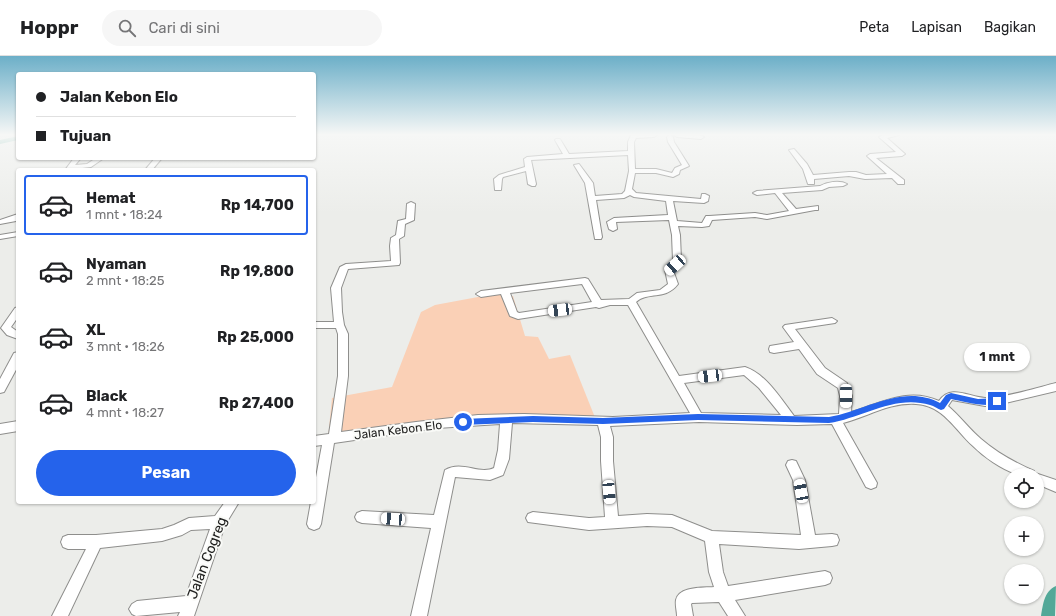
<!DOCTYPE html>
<html lang="id">
<head>
<meta charset="utf-8">
<style>
	:root { --surface:#fff; --page:#f6f6f6; --text:#202124; --muted:#757577; --line:#e0e0e0; --accent:#2563eb }
	body { margin:0; font-family:Rubik,sans-serif; background:var(--page); color:var(--text); height:100vh; display:flex; flex-direction:column; font-size:15px; white-space:nowrap }
	* { box-sizing:border-box; margin:0 }
	p { font-size:13px; color:var(--muted) }
	.icon { flex:none; width:22px; height:22px; fill:none; stroke:currentColor; stroke-width:2; stroke-linecap:round; stroke-linejoin:round }
	.map { position:relative; flex:1; overflow:hidden }
	.panel { position:absolute; left:16px; top:112px; width:300px; height:336px; display:flex; flex-direction:column; background:var(--surface); border-radius:4px; box-shadow:0 1px 3px #0004 }
	.panel>* { flex:none }
	.top-card { position:absolute; left:16px; top:16px; width:300px; height:88px; border-radius:4px; box-shadow:0 1px 3px #0004; display:grid; align-content:center; height:88px; padding:0 20px; background:var(--surface) }
	.fabs { position:absolute; left:1004px; top:412px; display:grid; gap:8px }
	.fabs a { display:grid; place-items:center; width:40px; height:40px; border-radius:50%; background:var(--surface); box-shadow:0 1px 3px #0004; font-size:20px }
	.end { position:absolute; width:18px; height:18px; margin:-9px; border:5px solid #2563eb; background:#fff; box-shadow:0 0 0 2px #fff }
	.from { border-radius:50% }
	.bubble { position:absolute; height:28px; border-radius:14px; background:var(--surface); box-shadow:0 1px 3px #0004; font-size:13px; font-weight:700; line-height:28px; text-align:center }
	.car { position:absolute; width:12px; height:24px; margin:-12px -6px; border-radius:5px; box-shadow:0 0 3px 1px #0007; background:linear-gradient(#fff 24%,#345 0 40%,#fff 0 76%,#345 0 86%,#fff 0) }
	.top-card b { display:flex; align-items:center; gap:14px; height:38px; font-size:15px }
	.top-card b+b { border-top:1px solid var(--line) }
	.top-card i { width:10px; height:10px; background:var(--text) }
	ul { padding:7px 0 0; list-style:none }
	li { display:flex; align-items:center; gap:12px; height:60px; margin:0 8px 6px; padding:0 12px; border:2px solid transparent; border-radius:4px }
	li div { flex:1 }
	li b { display:block; font-size:15px }
	li em { font-style:normal; font-weight:700 }
	li.current { border-color:var(--accent) }
	li>.icon { width:36px; height:36px; stroke-width:1.5 }
	.cta { display:flex; gap:8px; margin-top:auto; padding:8px 20px }
	.cta a { flex:1; height:46px; border-radius:24px; background:var(--accent); color:#fff; font-size:16px; font-weight:700; line-height:46px; text-align:center }
	header { display:flex; align-items:center; gap:24px; box-sizing:border-box; height:56px; padding:0 20px; background:var(--surface); border-bottom:1px solid var(--line) }
	header strong { font-size:19px }
	nav { display:flex; gap:22px; margin-inline-start:auto; font-size:14px }
	.search { width:280px; height:36px; background:var(--page); display:flex; align-items:center; gap:10px; box-sizing:border-box; padding:0 14px; border-radius:22px; color:var(--muted); font-size:15px }
	.map>svg:first-child { display:block }
	.green { fill:#fad0b6 }
	.lines { fill:none; stroke-linecap:round; stroke-linejoin:round }
	.canal { fill:#53a898; fill-rule:evenodd }
	.minor-casing { stroke:#8e8e8c; stroke-width:2 }
	.minor { fill:#fff; fill-rule:evenodd }
	.route { fill:#2563eb }
	.labels { text-anchor:middle; dominant-baseline:central; stroke-width:4; stroke-linejoin:round; paint-order:stroke }
	.street-label { font-size:12px; fill:#212120; stroke:#f9faf7 }
	.near-street-label { font-size:14px; fill:#212120; stroke:#f9faf7 }
</style>
</head>
<body>
<header>
<strong>Hoppr</strong>
<div class="search"><svg class="icon" aria-label="search" viewBox="0 0 24 24"><circle cx="10" cy="10" r="6"/><path d="M15 15l6 6"/></svg>Cari di sini</div>
<nav><a>Peta</a><a>Lapisan</a><a>Bagikan</a></nav>
</header>
<div class="map">
<svg width="1056" height="560" viewBox="0 0 1056 560">
	<rect width="100%" height="100%" fill="#ecedea"/>
	<polygon class="green" points="494,238 513,240 525,280 538,281 549,303 570,299 596,364 422,369 328,382 332,342 392,331 421,256 435,249"/>
	<g class="lines">
		<g class="canal">
			<polygon points="18,80 18,84 0,88 0,84"/>
			<path d="M1056 530 1055 560H1041C1043 549 1044 535 1056 530Z"/>
		</g>
		<g class="minor-casing">
			<g id="minor">
				<path d="M631 79H657L654 81 636 82 634 86 635 113H656L672 117 675 112 682 109 668 86 667 81 670 79 673 81 674 86 689 110 680 114 679 118 673 121 656 117H635L632 133 636 137 701 143 702 138H705L709 140 708 145 704 147 673 145 677 165 702 167 706 160H709L755 157 767 159 789 155 775 137 757 139 753 137 757 135 820 130C827 126 840 124 847 128L843 130 829 131 822 134 782 137 796 153 818 150V154H815L767 163 755 161 712 164 709 170 702 171 678 170 680 179 681 204 673 214 678 228C665 245 648 235 636 246L679 320 745 311C766 318 781 343 794 360L839 358 840 340 838 332 817 318 799 293 774 297 770 296 769 293 770 290 794 286 783 271 785 269 832 262 837 265 835 267 795 273 825 312 847 327 852 340 851 356C881 347 908 331 939 345 951 328 968 341 985 342 1005 342 1036 332 1056 327V335L997 349 985 350 952 344 948 350C960 360 969 373 981 383 997 397 1016 407 1034 415L1035 417 1056 424V436L1037 428V419C1031 419 1022 420 1016 418 1001 413 984 401 973 390 955 374 943 349 916 348 890 346 867 361 843 367L877 427 876 431 871 433 866 431 832 368 797 369 699 366 610 370 613 381V405L618 460 647 458 672 459 712 475 801 479 793 424 786 409 788 405 792 404 796 405 805 424 815 479 832 478 837 479 839 484 837 489 832 490 799 493 719 488 723 516 728 530 825 515 830 517 832 522 830 527 825 529 735 544 745 560H728L719 546 692 547 691 548 693 560H677C677 555 675 549 676 544 679 530 703 532 714 531L709 516 705 485 672 471 647 470 589 474 528 466 526 462 528 458 533 456 589 462 605 461 601 405V381L598 369 512 367 509 403 503 419 490 424 455 421 427 560H411L431 472 362 467 357 465 355 461 357 457 362 455 434 459 445 414C462 404 479 419 494 412L498 394 500 368 437 372 334 387 321 468 319 472 314 474 309 472 307 468 311 446H314V432L322 389 314 390V380L329 378 338 320V278L336 272H314V266H334L331 232 340 211 346 208 391 205 390 190 391 182 396 179 398 165 406 163 407 148 411 146 415 148 414 164 405 168 404 180 399 183 400 207 399 209 348 213 341 232 342 256 344 269 348 278V320L341 376 416 366 478 359 524 358 613 361 690 357 628 249H610L599 252 596 251 518 263 510 260 501 238 481 241 476 238 481 235 585 222 588 223 601 244 629 243 637 237 660 234 668 228 665 214 673 204 672 179 669 164 616 166 617 173 613 175 609 173 607 166 614 162 668 159 666 145 634 141 630 139 624 142 596 144 602 181 601 183H595L585 127 574 109 579 108 593 127 595 140 622 138 625 135 629 115 628 99 531 104 536 128 535 130H532L528 128 526 115 503 121 502 123 501 134H495L494 123 499 119 525 111 524 103 527 101 563 98 555 84 556 83H560L569 98 628 95V86ZM582 228 592 246 519 257 517 256 510 237ZM744 319 759 332 781 359 701 357 684 327Z"/>
				<polygon points="674,79 699,79 704,81 701,83 677,81"/>
				<polygon points="883,79 899,79 887,82 905,98 902,100 876,102 904,124 904,128 898,128 892,122 865,123 849,120 814,123 814,128 808,128 803,113 789,94 794,93 807,108 813,119 849,116 856,116 866,119 887,118 867,100 870,98 896,96 879,81"/>
				<polygon points="74,102 81,102 75,109 87,108 96,102 104,102 91,111 65,114"/>
				<polygon points="155,102 162,102 152,114 145,114"/>
				<polygon points="18,158 18,163 16,165 0,168 0,164"/>
				<polygon points="18,176 18,180 0,183 0,179"/>
				<polygon points="18,251 18,261 11,271 18,276 18,283 7,279 1,272 15,252"/>
				<polygon points="18,296 18,310 4,336 0,337 0,323 14,297"/>
				<polygon points="18,365 18,375 0,378 0,368"/>
				<polygon points="225,446 239,446 225,469 194,560 178,560 180,556 136,560 132,558 129,553 132,548 137,545 186,540 210,473 191,474 182,479 162,485 100,492 68,560 52,560 86,493 68,493 63,491 61,486 63,481 68,479 96,479 162,473 174,469 189,462 215,460"/>
			</g>
		</g>
		<use href="#minor" class="minor"/>
	</g>
	<linearGradient id="sky" x2="0" y2="1"><stop stop-color="#6cafc8"/><stop offset="0.5" stop-color="#f6f7f6"/><stop offset="1" stop-color="#f6f7f6" stop-opacity="0"/></linearGradient>
	<rect width="1056" height="157" fill="url(#sky)"/>
	<path class="route" d="M951 337 978 343 997 342 1001 345C993 354 962 345 951 343L944 353 941 354C938 353 934 350 930 349 895 338 862 362 829 367L698 364 603 368 533 366 463 369 459 366 463 363 533 360 603 362 698 358 829 361C864 355 904 327 940 347L946 339Z"/>
	<g class="labels">
		<g class="street-label">
			<text transform="translate(398 374) rotate(-7)">Jalan Kebon Elo</text>
		</g>
		<g class="near-street-label">
			<text transform="translate(207 502) rotate(-69)">Jalan Cogreg</text>
		</g>
	</g>
</svg>
<div class="fabs">
<a><svg class="icon" aria-label="locate" viewBox="0 0 24 24"><circle cx="12" cy="12" r="6"/><path d="M12 2v4M12 18v4M2 12h4M18 12h4"/></svg></a>
<a>+</a>
<a>−</a>
</div>
<i class="end from" style="left:463px;top:366px"></i>
<i class="end" style="left:997px;top:345px"></i>
<div class="bubble" style="left:964px;top:287px;width:66px">1 mnt</div>
<i class="car" style="left:675px;top:209px;rotate:228deg"></i>
<i class="car" style="left:560px;top:254px;rotate:263deg"></i>
<i class="car" style="left:710px;top:320px;rotate:263deg"></i>
<i class="car" style="left:846px;top:340px;rotate:180deg"></i>
<i class="car" style="left:801px;top:435px;rotate:349deg"></i>
<i class="car" style="left:609px;top:436px;rotate:175deg"></i>
<i class="car" style="left:393px;top:463px;rotate:274deg"></i>
<div class="top-card">
<b><i class="from"></i>Jalan Kebon Elo</b>
<b><i></i>Tujuan</b>
</div>
<section class="panel">
<ul>
<li class="current"><svg class="icon" aria-label="car" viewBox="0 0 24 24"><path d="M5 17H2v-5l4-1 3-4h7l3 4 3 1v5h-3M9 17h6M6 11h13"/><circle cx="7" cy="17" r="2"/><circle cx="17" cy="17" r="2"/></svg><div><b>Hemat</b><p>1 mnt · 18:24</p></div><em>Rp 14,700</em></li>
<li><svg class="icon" aria-label="car" viewBox="0 0 24 24"><path d="M5 17H2v-5l4-1 3-4h7l3 4 3 1v5h-3M9 17h6M6 11h13"/><circle cx="7" cy="17" r="2"/><circle cx="17" cy="17" r="2"/></svg><div><b>Nyaman</b><p>2 mnt · 18:25</p></div><em>Rp 19,800</em></li>
<li><svg class="icon" aria-label="car" viewBox="0 0 24 24"><path d="M5 17H2v-5l4-1 3-4h7l3 4 3 1v5h-3M9 17h6M6 11h13"/><circle cx="7" cy="17" r="2"/><circle cx="17" cy="17" r="2"/></svg><div><b>XL</b><p>3 mnt · 18:26</p></div><em>Rp 25,000</em></li>
<li><svg class="icon" aria-label="car" viewBox="0 0 24 24"><path d="M5 17H2v-5l4-1 3-4h7l3 4 3 1v5h-3M9 17h6M6 11h13"/><circle cx="7" cy="17" r="2"/><circle cx="17" cy="17" r="2"/></svg><div><b>Black</b><p>4 mnt · 18:27</p></div><em>Rp 27,400</em></li>
</ul>
<div class="cta"><a>Pesan</a></div>
</section>
</div>
</body>
</html>
